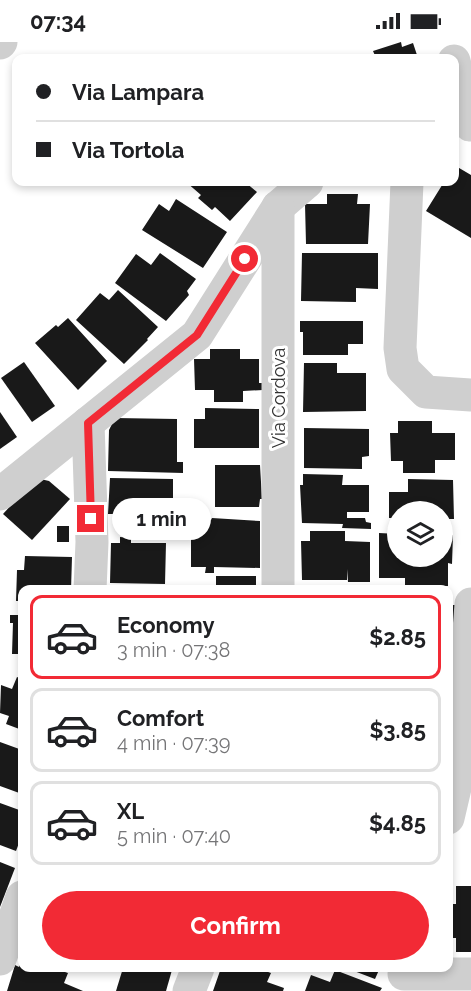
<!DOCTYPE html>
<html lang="en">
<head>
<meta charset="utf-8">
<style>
	:root { --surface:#fff; --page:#f2f2f2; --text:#202124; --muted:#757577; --line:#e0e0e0; --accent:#f22a35 }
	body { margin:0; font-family:Raleway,sans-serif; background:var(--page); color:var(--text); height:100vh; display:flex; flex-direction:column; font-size:22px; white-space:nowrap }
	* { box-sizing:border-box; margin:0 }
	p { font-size:20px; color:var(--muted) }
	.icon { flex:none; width:33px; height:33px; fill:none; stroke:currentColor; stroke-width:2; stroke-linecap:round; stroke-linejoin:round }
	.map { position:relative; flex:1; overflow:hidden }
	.panel { position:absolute; left:18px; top:543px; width:435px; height:387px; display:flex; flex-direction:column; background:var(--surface); border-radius:12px; box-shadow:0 3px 9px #0003 }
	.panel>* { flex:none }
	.hud { position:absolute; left:12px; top:12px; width:447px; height:132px; border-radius:12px; box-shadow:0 3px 9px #0003; display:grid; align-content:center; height:132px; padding:0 24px; background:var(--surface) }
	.tools { position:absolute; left:387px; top:459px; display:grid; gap:12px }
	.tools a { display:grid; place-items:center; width:66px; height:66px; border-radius:50%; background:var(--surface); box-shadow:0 3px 9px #0003; font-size:30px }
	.end { position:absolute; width:27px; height:27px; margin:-14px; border:8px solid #f22a35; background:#fff; box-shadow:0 0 0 3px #fff }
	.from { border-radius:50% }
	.bubble { position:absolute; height:42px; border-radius:21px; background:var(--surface); box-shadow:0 3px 9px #0003; font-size:20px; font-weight:700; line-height:42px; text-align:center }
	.hud b { display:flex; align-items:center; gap:21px; height:57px; font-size:22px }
	.hud b+b { border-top:2px solid var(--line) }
	.hud i { width:15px; height:15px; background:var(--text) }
	ul { padding:10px 0 0; list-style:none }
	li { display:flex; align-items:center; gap:18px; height:84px; margin:0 12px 9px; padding:0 12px; border:3px solid var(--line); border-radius:12px }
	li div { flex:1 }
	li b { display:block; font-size:22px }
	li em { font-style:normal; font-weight:700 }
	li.on { border-color:var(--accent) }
	li>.icon { width:54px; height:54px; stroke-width:1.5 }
	.primary-button { display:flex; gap:12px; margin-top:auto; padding:12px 24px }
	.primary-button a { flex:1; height:69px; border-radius:36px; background:var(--accent); color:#fff; font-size:24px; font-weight:700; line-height:69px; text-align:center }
	.status { display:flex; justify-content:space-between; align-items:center; height:42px; padding:0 30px; background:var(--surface); direction:ltr }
	.status svg { height:16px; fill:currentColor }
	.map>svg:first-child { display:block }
	.building { fill:#191919 }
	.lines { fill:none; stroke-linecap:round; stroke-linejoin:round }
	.minor { stroke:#cfcfcf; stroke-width:33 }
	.route { stroke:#f22a35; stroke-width:8 }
	.labels { text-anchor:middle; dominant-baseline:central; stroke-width:6; stroke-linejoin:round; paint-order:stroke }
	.street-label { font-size:18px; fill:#323232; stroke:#fff }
</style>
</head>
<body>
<div class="status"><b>07:34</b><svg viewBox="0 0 49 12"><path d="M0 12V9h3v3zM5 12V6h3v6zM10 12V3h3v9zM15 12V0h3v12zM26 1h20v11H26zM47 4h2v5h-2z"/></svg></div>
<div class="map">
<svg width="471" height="949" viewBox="0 0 471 949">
	<rect width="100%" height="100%" fill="#fff"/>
	<g class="building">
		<polygon points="401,0 402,5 413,1 418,16 376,16 373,9"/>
		<polygon points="454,123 471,133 471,196 426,169 444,140 454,140"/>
		<polygon points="186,140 245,140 257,150 230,179 215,165 212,168 198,156 201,153"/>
		<polygon points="327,152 358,152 357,162 370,162 368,202 306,202 305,162 327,162"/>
		<polygon points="176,157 227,190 203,226 142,188 159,162 169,169"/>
		<polygon points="160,211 196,237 187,249 189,253 166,279 115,241 136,212 151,223"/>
		<polygon points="302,211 378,211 378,247 356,246 356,260 301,259"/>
		<polygon points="118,248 158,285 147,297 148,298 124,322 76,278 100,251 109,258"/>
		<polygon points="68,276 107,319 78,348 35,301 56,283 58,285"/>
		<polygon points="300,279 363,279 363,302 348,302 348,313 303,313 303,290 300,290"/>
		<polygon points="210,307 240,307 240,317 259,317 259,341 263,341 263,348 243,349 243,360 214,360 214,348 195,348 194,317 210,317"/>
		<polygon points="24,320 55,364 32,380 1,336"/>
		<polygon points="304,321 337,321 337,331 366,331 366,369 303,370"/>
		<polygon points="205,366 259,367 259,406 194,406 194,377 205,377"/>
		<polygon points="0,370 17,395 0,407"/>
		<polygon points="115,376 177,377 177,420 183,420 183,431 108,429 109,388"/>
		<polygon points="398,379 432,379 432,391 455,391 455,418 435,418 435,431 403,431 403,419 391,419 390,391 398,391"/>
		<polygon points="304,386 369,387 369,414 362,415 362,427 304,426"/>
		<polygon points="215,423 260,423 262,457 260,457 259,465 215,465"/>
		<polygon points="303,432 343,433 342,443 369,443 369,470 347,470 347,476 365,476 366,480 371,481 371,487 342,486 343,482 302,481 300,443 303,443"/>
		<polygon points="36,436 49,439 70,457 32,498 3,472"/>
		<polygon points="110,436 173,437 173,472 160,472 160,484 116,484 116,472 108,472"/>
		<polygon points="408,437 453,438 454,477 448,477 448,486 442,486 442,470 398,470 398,476 389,476 389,450 408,450"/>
		<polygon points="212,476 260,479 260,526 214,525 214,531 205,531 206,525 191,525 191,478 211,478"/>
		<rect x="57" y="484" width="12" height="16"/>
		<polygon points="310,489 345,489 345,499 370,500 370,540 348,540 347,527 347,538 302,538 301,499 310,499"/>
		<polygon points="379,491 398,492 398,514 442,514 442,492 453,493 452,522 448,521 448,544 405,544 405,536 379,536"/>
		<polygon points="120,495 131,496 131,501 166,501 165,542 110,541 111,501 120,501"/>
		<polygon points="25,514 72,515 71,548 22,548 22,559 16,559 17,528 24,528"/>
		<rect x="216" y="534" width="40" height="14"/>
		<polygon points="448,550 451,550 451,563 456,563 452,596 448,596"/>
		<polygon points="10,573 22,573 22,612 12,612 13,581 10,581"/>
		<polygon points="17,635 22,637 22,688 6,682 9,674 0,671 1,643 12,647"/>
		<polygon points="0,700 22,708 22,752 0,744"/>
		<polygon points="0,761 22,769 22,793 16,809 0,803"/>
		<polygon points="0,820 15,826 0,865"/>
		<polygon points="456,844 471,844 471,910 456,910 456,896 448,896 448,862 456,862"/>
		<polygon points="22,916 22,926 53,926 68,931 64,941 83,949 7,949 15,923 19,925"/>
		<polygon points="123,926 172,928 166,949 116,949"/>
		<polygon points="221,926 257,926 271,931 267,940 284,946 283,949 213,949"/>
		<polygon points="355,926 387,926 384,930 379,928 375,937 354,929"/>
		<polygon points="335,928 382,946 380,949 305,949 311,933 330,940"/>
	</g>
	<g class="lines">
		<g class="minor">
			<polyline points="0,1 1,0"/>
			<polyline points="454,19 470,83"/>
			<polyline points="407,140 400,306 403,327 426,350 471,353"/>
			<polyline points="88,381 92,500 90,548"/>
			<polyline points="0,452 197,293 278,165 307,140"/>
			<polyline points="278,548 278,165"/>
			<polyline points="448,776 458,733 471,562"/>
			<polyline points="0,917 22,855"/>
			<polyline points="404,932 471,932"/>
			<polyline points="189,949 198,926"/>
		</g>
	</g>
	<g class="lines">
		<polyline class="route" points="91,477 88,381 197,293 245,217"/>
	</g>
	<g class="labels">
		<g class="street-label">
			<text transform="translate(278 356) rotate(-90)">Via Cordova</text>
		</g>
	</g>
</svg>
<div class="tools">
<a><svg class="icon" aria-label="layers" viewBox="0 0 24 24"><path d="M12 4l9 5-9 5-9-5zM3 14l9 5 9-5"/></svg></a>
</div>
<i class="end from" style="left:245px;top:217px"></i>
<i class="end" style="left:91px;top:477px"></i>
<div class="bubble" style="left:112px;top:456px;width:99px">1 min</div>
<div class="hud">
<b><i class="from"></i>Via Lampara</b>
<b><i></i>Via Tortola</b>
</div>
<section class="panel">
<ul>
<li class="on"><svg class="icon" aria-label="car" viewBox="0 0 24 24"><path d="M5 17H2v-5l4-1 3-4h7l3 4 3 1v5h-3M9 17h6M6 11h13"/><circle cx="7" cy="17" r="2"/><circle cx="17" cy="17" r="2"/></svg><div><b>Economy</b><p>3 min · 07:38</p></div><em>$2.85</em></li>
<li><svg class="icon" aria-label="car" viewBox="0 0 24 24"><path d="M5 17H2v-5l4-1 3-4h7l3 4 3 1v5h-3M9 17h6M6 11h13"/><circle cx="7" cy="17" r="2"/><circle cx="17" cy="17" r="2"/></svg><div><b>Comfort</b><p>4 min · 07:39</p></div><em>$3.85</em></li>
<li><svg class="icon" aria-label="car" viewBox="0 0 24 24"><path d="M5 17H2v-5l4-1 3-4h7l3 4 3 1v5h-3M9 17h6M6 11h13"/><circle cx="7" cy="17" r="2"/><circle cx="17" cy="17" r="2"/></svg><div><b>XL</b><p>5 min · 07:40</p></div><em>$4.85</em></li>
</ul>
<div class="primary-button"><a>Confirm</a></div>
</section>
</div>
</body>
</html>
